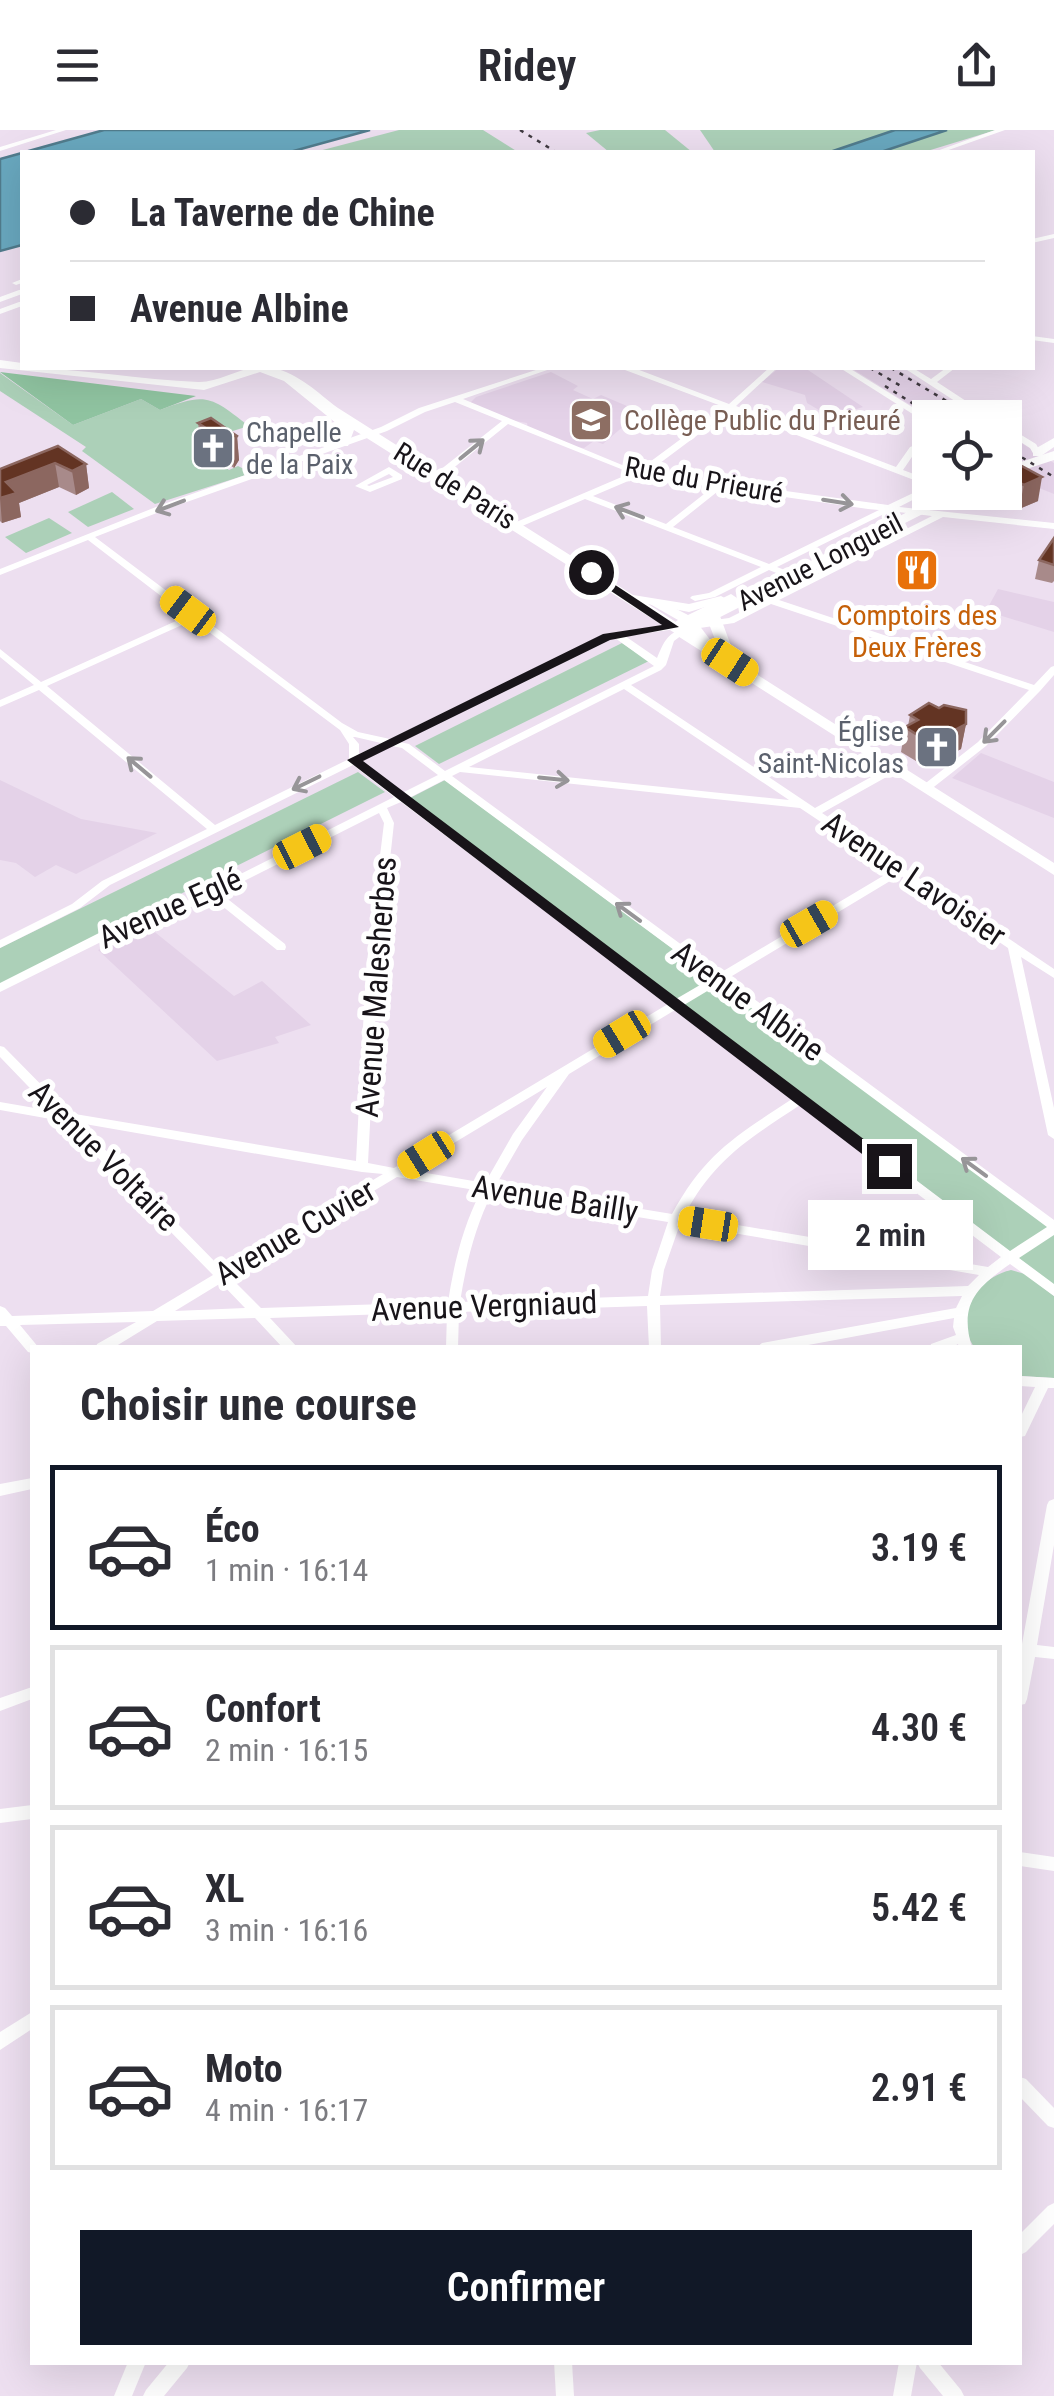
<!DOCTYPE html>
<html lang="fr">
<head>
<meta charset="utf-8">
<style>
	:root { --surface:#fff; --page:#f7f7f7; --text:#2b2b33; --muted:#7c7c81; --line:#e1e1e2; --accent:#111827 }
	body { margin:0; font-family:"Roboto Condensed",sans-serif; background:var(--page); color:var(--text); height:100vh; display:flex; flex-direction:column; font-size:38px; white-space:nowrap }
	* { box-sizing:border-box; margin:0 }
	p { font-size:32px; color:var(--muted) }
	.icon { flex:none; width:55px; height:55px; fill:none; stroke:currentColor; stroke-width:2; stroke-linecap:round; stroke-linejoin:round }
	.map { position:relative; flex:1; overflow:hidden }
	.side { position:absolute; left:30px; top:1215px; width:992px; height:1020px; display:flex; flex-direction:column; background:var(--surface); border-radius:0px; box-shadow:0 10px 40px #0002 }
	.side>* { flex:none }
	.banner { position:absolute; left:20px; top:20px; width:1015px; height:220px; border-radius:0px; box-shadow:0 10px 40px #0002; display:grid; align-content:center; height:220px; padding:0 50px; background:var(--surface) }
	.fabs { position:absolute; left:912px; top:270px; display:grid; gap:20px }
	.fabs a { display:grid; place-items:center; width:110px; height:110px; border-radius:0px; background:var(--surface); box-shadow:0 10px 40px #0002; font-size:50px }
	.end { position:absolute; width:45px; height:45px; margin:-22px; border:12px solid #181419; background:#fff; box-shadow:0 0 0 5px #fff }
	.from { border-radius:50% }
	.bubble { position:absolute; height:70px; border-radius:0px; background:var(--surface); box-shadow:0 10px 40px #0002; font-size:32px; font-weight:600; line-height:70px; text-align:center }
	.car { position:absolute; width:30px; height:60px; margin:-30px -15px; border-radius:12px; box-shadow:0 0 8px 2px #0007; background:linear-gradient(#f5c518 24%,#345 0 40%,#f5c518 0 76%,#345 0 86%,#f5c518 0) }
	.banner b { display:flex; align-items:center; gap:35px; height:95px; font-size:38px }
	.banner b+b { border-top:2px solid var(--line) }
	.banner i { width:25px; height:25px; background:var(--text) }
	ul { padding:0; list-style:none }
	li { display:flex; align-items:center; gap:30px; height:165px; margin:0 20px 15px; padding:0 30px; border:5px solid var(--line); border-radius:0px }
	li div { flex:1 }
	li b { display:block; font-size:38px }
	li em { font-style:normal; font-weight:600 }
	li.on { border-color:var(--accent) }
	li>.icon { width:90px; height:90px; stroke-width:1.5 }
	h2 { padding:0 50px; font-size:45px; line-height:120px }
	.action { display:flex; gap:20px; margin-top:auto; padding:20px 50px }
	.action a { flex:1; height:115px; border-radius:0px; background:var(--accent); color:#fff; font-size:40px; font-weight:600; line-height:115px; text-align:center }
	header { display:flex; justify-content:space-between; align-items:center; height:130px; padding:0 50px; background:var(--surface); font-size:45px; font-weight:600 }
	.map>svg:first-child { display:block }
	.built { fill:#e4d2e8 }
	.green { fill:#acd0b8 }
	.forest { fill:#90c4a1 }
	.water { fill:#69a8bf; stroke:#517c8d; stroke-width:2.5 }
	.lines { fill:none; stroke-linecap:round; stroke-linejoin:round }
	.street { fill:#fff; fill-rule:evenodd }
	.secondary { fill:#fff; fill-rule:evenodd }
	.primary { fill:#fff; fill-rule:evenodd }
	.rail { stroke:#403a41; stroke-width:2.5; stroke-dasharray:4 6; stroke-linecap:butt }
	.wall { fill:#a88a8a }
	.shaded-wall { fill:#8c6760 }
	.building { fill:#633423; stroke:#8c6760; stroke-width:2.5 }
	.oneway { stroke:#979598 }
	.route { fill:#181419 }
	.labels { text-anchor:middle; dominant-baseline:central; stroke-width:10; stroke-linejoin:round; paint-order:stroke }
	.far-education-label { font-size:28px; fill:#785e54; stroke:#fff; text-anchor:start }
	.far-worship-label { font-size:28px; fill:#5b616d; stroke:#fff; text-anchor:start }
	.far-street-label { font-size:28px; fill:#181419; stroke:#fff }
	.far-food-label { font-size:28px; fill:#c56008; stroke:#fff }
	.street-label { font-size:32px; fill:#181419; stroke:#fff }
</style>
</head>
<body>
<header><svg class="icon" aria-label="menu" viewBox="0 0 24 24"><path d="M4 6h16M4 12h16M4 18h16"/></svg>Ridey<svg class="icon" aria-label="share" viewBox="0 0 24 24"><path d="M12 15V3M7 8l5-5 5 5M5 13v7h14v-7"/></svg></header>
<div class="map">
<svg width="1054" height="2266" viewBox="0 0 1054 2266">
	<rect width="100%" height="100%" fill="#eddff0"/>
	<g class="built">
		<polygon points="779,238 805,238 863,277 847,282 840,279 824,283 807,273 805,265 762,252"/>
		<polygon points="851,238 895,238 978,287 930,287"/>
		<polygon points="551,242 578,256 573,260 593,269 601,265 653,287 637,298 626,294 603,314 594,311 584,318 574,317 528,298 527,293 509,290 470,273 476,267"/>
		<polygon points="1005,303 1054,333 1054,364 1034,356 1030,349 1005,335"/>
		<polygon points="998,459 1054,472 1054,502 986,481"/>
		<polygon points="981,623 1054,652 1054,688 952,648"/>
		<polygon points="0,650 81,689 157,703 76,744 56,735 35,747 16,733 0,730"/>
		<polygon points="151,799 234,866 262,851 311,895 275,907 279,913 217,931 98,820"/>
	</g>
	<g class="green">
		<polygon points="399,0 483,0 518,22 315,22"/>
		<polygon points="600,0 665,0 692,22 609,22 586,3"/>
		<polygon points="700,0 895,0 830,22 715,22"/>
		<polygon points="947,0 996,0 924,22 881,22"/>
		<path d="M0 243 73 295 141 269 160 280C207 262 210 266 249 296L197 312 229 340 238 336 252 343 155 374 82 321 86 317 0 261Z"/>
		<polygon points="112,362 134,379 88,397 68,382"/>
		<polygon points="49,388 72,403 26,423 5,407"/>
		<polygon points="622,513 649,531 439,634 415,616"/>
		<polygon points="358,642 385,662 0,854 0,818"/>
		<polygon points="445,650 1054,1101 1054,1155 410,668"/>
		<path d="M1011 1140 1025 1144 1054 1166V1248L1020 1246V1218L974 1217C954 1186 976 1148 1011 1140Z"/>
	</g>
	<polygon class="forest" points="0,242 196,266 160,280 141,269 73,295"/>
	<g class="water">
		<polygon points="104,0 370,0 290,22 25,22"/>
		<polygon points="895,0 947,0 881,22 830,22"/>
		<polygon points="22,23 22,115 0,121 0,29"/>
	</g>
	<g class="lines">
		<g class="street">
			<polygon points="56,0 66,0 0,21 0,17"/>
			<polygon points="995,0 1005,0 943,22 934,22"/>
			<polygon points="1054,104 1054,108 1032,113 1032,109"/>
			<polygon points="22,149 22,153 16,155 12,153"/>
			<polygon points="19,160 22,160 22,164 0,172 0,167"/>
			<polygon points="19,172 22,172 22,176 0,184 0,179"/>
			<polygon points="1032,206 1054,209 1054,213 1032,210"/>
			<path d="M542 238H553L463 269 627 337 639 340 724 277 625 240 624 238H634L729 274 769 238H777L736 276 896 337 910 317 930 310V316L916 321 903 340 930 350V361L899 377 1054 393V399L943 387 779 470 1034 555 1051 537 1054 536V545L1040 561 986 616 930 660H922V656L978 612 1029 560 771 474 734 493 693 499 688 496 693 493 729 488 763 471 750 467V463L770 468 932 386 890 381 777 437 795 444V448H789L769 440 715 467 695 471 690 468 692 466 709 463 761 437 585 369 520 397H514V393L631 343 508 294 441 348H435V344L502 291 455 272 425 282 387 301 167 379 95 407 342 593 358 602 390 609 604 504 673 494 676 495V499L625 506 657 528C663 514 666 505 681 499L686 502 674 511 666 535 661 540 631 555 815 678 891 636H899V640L822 683 1054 839V848L1021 827 1054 978V1009L1048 1005 1008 818 900 745 727 849 1054 1090V1105L1019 1128 1054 1154V1166L1010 1134C976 1158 959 1174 972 1218H959L958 1214 951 1218H930L931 1214 956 1205 953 1197 954 1188 792 1218H756L762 1213 956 1178 962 1166 660 1175 661 1218H649L647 1176 459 1182 458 1218H446L447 1182 270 1188 298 1218H283L255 1188 157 1191 113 1218H96L97 1214 136 1192 20 1195 39 1218H32V1223L28 1222 6 1196H0V1176L5 1178 12 1186 153 1181 213 1145 62 991 0 980V972L52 981 0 927V916L4 917 69 983 356 1031 366 840 384 693 379 683 220 763 285 814 286 817 285 820H277L211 767 163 791 109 808 0 862V853L101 802 155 787 394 667 353 635 110 755 80 778 0 818V810L72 774 102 751 207 699 39 560 0 577V570L34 555 0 527V519L41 552 187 486 88 410 0 445V439L161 375 381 297 419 278ZM731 280 927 355H930L888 375 648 342ZM640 346 648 348 713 357 666 394 593 366ZM722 358 868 379 879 380 769 434 673 397ZM193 490 340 600 349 614V629L215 695 47 556ZM615 508 654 536 445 641 409 614 400 612 609 509ZM624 559 789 670 469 637ZM353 607H355L381 613 359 624V614ZM392 616 402 618 438 645 402 663 361 631ZM460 642 800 678 893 740 720 843 452 646ZM444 650 712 848 676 869 409 668ZM401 672 668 874 394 1038 368 1033 378 840 394 693 387 678ZM719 854 1047 1097 1010 1121 684 875ZM675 880 792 969C736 1006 705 1023 672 1084L496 1055 522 1010 569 944ZM547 957 513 1004 485 1053 409 1040ZM800 975 1001 1127 988 1137 684 1086C714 1029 749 1009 800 975ZM79 993 362 1042 383 1044 223 1140ZM397 1047 481 1061C463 1096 454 1133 448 1172L261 1178 230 1147ZM492 1063 668 1092 652 1140 648 1166 460 1172C466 1134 475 1097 492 1063ZM680 1094 979 1145 968 1156 660 1166 664 1140ZM221 1153 245 1178 175 1181Z"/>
			<polygon points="840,238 849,238 930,288 930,295"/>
			<polygon points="904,238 913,238 931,249 946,238 955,238 937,252 992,288 981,288"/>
			<polygon points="1005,295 1036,314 1041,323 1040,325 1034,325 1030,318 1005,302"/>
			<path d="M389 337 402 345V349L370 362 355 356ZM389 344 393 347 369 356 367 355Z"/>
			<polygon points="1020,1246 1054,1248 1054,1258 1048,1258 1025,1306 1020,1307 1020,1288 1035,1257 1020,1256"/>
			<polygon points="32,1348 32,1359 0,1366 0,1354"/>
			<polygon points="1054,1369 1054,1415 1037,1515 1054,1517 1054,1529 1035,1527 1027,1569 1025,1574 1020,1575 1020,1514 1022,1514 1047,1375 1049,1371"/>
			<polygon points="32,1557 32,1569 0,1581 0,1568"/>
			<polygon points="32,1675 32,1689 0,1693 0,1679"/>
			<polygon points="1020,1722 1054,1727 1054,1741 1020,1736"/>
			<polygon points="32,1882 32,1899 0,1920 0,1902"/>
			<polygon points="1020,1947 1026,1949 1054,1978 1054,1998 1048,1996 1020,1967"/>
			<polygon points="1054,2073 1054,2094 1026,2122 1020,2125 1020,2104 1048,2076"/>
			<polygon points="128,2232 146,2232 132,2266 114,2266"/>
			<polygon points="169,2232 190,2232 187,2238 164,2266 143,2266 146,2260"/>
			<polygon points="554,2232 572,2232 574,2266 556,2266"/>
			<polygon points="899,2232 917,2232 911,2266 893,2266"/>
			<polygon points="917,2232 938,2232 961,2260 964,2266 943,2266 920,2238"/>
		</g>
		<g class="secondary">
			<polygon points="1054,308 1054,317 1041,326 1033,326 1033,320"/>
			<path d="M731 464 737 468 736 471 713 482 720 486 737 532 1054 733V745L676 505 674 502 678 499 671 495 678 490 650 474 651 471H661L688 485ZM706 486 719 520 709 514 711 511 696 491Z"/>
		</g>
		<g class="primary">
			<path d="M0 230 22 233V238C82 238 140 250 199 252 224 252 246 232 273 238 298 243 318 263 338 278L633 465 689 474 721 466 728 470 689 482 648 474 682 496 947 362H966L681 507 354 300 348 316H338L336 313 342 298 284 251 260 242 204 260 0 238Z"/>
			<polygon points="1054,321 1054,330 1005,346 1005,337"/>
		</g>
		<g class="rail">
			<polyline points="520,0 556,22"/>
			<polyline points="870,238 901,256"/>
			<polyline points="891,238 975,288"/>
			<polyline points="885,256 936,288"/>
			<polyline points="1005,317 1054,347"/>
		</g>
	</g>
	<g class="wall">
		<polygon points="198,293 237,306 239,330 234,338 201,316"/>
		<polygon points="58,316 86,334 89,358 76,365 59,357 19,373 21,387 2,393 0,391 0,339"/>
		<polygon points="1020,335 1038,371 1019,379 998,368 999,362 1005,362 1005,342"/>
		<polygon points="1054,408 1054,451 1052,453 1035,449 1039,430"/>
		<polygon points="910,585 966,594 961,619 926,637 901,622 905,597 908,596"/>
	</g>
	<g class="shaded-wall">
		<polygon points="237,306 239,330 234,338 231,314"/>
		<polygon points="55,333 59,357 19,373 21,387 2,393 0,368 6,352"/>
		<polygon points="86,334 89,358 76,365 72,341"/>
		<polygon points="1042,347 1038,371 1019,379 1024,355"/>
		<polygon points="966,594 961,619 926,637 930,613"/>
	</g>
	<g class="building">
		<polygon points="211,288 237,306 231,314 198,293"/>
		<polygon points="58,316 86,334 72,341 55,333 6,352 17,363 0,368 0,339"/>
		<polygon points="1020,335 1042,347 1024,355 1005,346 1005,342"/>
		<polygon points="1054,408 1054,435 1039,430"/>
		<polygon points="929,573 939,578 944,575 966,580 966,594 930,613 905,597 918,590 910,585"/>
	</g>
	<defs><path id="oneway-shaft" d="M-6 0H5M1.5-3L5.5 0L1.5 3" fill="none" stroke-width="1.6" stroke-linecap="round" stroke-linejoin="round" transform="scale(2.5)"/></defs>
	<g class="oneway">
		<use href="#oneway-shaft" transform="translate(472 319) rotate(-39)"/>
		<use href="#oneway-shaft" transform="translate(838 372) rotate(9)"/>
		<use href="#oneway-shaft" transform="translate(170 376) rotate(159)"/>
		<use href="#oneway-shaft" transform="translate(629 382) rotate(-159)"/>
		<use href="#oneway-shaft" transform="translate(994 602) rotate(135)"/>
		<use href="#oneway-shaft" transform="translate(139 637) rotate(-140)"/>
		<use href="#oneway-shaft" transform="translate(554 649) rotate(6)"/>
		<use href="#oneway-shaft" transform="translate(306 653) rotate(154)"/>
		<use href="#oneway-shaft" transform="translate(628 782) rotate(-144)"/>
		<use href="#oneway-shaft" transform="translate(974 1037) rotate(-144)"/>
	</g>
	<polygon class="route" points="591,439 679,497 610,510 363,631 894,1032 894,1040 883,1040 347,630 603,504 662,495 587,445"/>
	<defs>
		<g id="school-square" transform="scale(2.25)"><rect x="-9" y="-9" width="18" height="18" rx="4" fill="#8d6e63" stroke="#fff"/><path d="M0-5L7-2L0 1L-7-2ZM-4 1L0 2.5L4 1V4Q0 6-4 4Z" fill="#fff"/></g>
		<g id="church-square" transform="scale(2.25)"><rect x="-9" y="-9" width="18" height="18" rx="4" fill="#6b7280" stroke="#fff"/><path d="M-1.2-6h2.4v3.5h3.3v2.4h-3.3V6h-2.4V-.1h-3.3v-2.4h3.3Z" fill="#fff"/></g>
		<g id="restaurant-square" transform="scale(2.25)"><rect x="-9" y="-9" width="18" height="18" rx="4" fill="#e8710a" stroke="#fff"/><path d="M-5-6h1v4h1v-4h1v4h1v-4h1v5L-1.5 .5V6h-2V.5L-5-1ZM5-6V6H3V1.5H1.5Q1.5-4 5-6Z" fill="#fff"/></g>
	</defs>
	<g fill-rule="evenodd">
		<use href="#school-square" x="591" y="290"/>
		<use href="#church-square" x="213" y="318"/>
		<use href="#restaurant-square" x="917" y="440"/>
		<use href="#church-square" x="937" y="617"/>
	</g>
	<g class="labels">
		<g class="far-education-label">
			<text x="624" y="290">Collège Public du Prieuré</text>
		</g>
		<g class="far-worship-label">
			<text x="246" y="302">Chapelle<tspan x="246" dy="32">de la Paix</tspan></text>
			<text x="904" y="601" text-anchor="end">Église<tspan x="904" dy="32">Saint-Nicolas</tspan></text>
		</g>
		<g class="far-street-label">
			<text transform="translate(704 350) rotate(10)">Rue du Prieuré</text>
			<text transform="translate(455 356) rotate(32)">Rue de Paris</text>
			<text transform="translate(820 432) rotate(-27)">Avenue Longueil</text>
		</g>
		<g class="far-food-label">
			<text x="917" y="485">Comptoirs des<tspan x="917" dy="32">Deux Frères</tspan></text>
		</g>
		<g class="street-label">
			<text transform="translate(914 749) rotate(34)">Avenue Lavoisier</text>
			<text transform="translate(170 778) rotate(-24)">Avenue Eglé</text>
			<text transform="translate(376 857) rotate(-86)">Avenue Malesherbes</text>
			<text transform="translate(748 871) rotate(36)">Avenue Albine</text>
			<text transform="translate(104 1026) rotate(45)">Avenue Voltaire</text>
			<text transform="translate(555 1069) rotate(9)">Avenue Bailly</text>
			<text transform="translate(295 1102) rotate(-30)">Avenue Cuvier</text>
			<text transform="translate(484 1176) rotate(-2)">Avenue Vergniaud</text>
		</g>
	</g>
</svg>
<div class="fabs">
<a><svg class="icon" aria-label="locate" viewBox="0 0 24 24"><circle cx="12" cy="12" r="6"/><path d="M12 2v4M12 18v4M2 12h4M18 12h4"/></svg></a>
</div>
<i class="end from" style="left:591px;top:442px"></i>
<i class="end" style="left:889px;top:1036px"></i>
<div class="bubble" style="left:808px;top:1070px;width:165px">2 min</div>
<i class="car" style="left:188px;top:481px;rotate:307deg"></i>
<i class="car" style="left:730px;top:532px;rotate:123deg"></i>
<i class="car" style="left:302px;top:717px;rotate:63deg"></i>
<i class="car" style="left:809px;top:794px;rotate:60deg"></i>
<i class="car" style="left:622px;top:904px;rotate:239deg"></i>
<i class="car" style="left:426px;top:1025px;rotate:238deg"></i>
<i class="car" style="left:708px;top:1094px;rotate:279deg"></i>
<div class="banner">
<b><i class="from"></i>La Taverne de Chine</b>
<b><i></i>Avenue Albine</b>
</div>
<section class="side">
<h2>Choisir une course</h2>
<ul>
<li class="on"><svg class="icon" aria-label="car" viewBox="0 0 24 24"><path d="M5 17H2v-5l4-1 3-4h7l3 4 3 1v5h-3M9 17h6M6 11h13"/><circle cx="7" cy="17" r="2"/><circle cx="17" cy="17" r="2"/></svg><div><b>Éco</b><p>1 min · 16:14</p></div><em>3.19 €</em></li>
<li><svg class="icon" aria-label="car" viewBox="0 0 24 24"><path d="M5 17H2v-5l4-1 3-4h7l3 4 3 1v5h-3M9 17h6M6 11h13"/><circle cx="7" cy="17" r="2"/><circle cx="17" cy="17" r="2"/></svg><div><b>Confort</b><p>2 min · 16:15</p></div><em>4.30 €</em></li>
<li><svg class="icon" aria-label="car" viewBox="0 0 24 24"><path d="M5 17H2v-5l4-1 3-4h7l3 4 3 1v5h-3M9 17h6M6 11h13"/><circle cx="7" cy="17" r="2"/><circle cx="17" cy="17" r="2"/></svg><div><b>XL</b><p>3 min · 16:16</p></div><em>5.42 €</em></li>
<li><svg class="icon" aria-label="car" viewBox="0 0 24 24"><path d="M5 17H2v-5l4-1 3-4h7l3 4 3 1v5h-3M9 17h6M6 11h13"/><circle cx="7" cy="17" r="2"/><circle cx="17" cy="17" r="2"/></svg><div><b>Moto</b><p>4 min · 16:17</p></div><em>2.91 €</em></li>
</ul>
<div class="action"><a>Confirmer</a></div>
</section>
</div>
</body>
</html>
